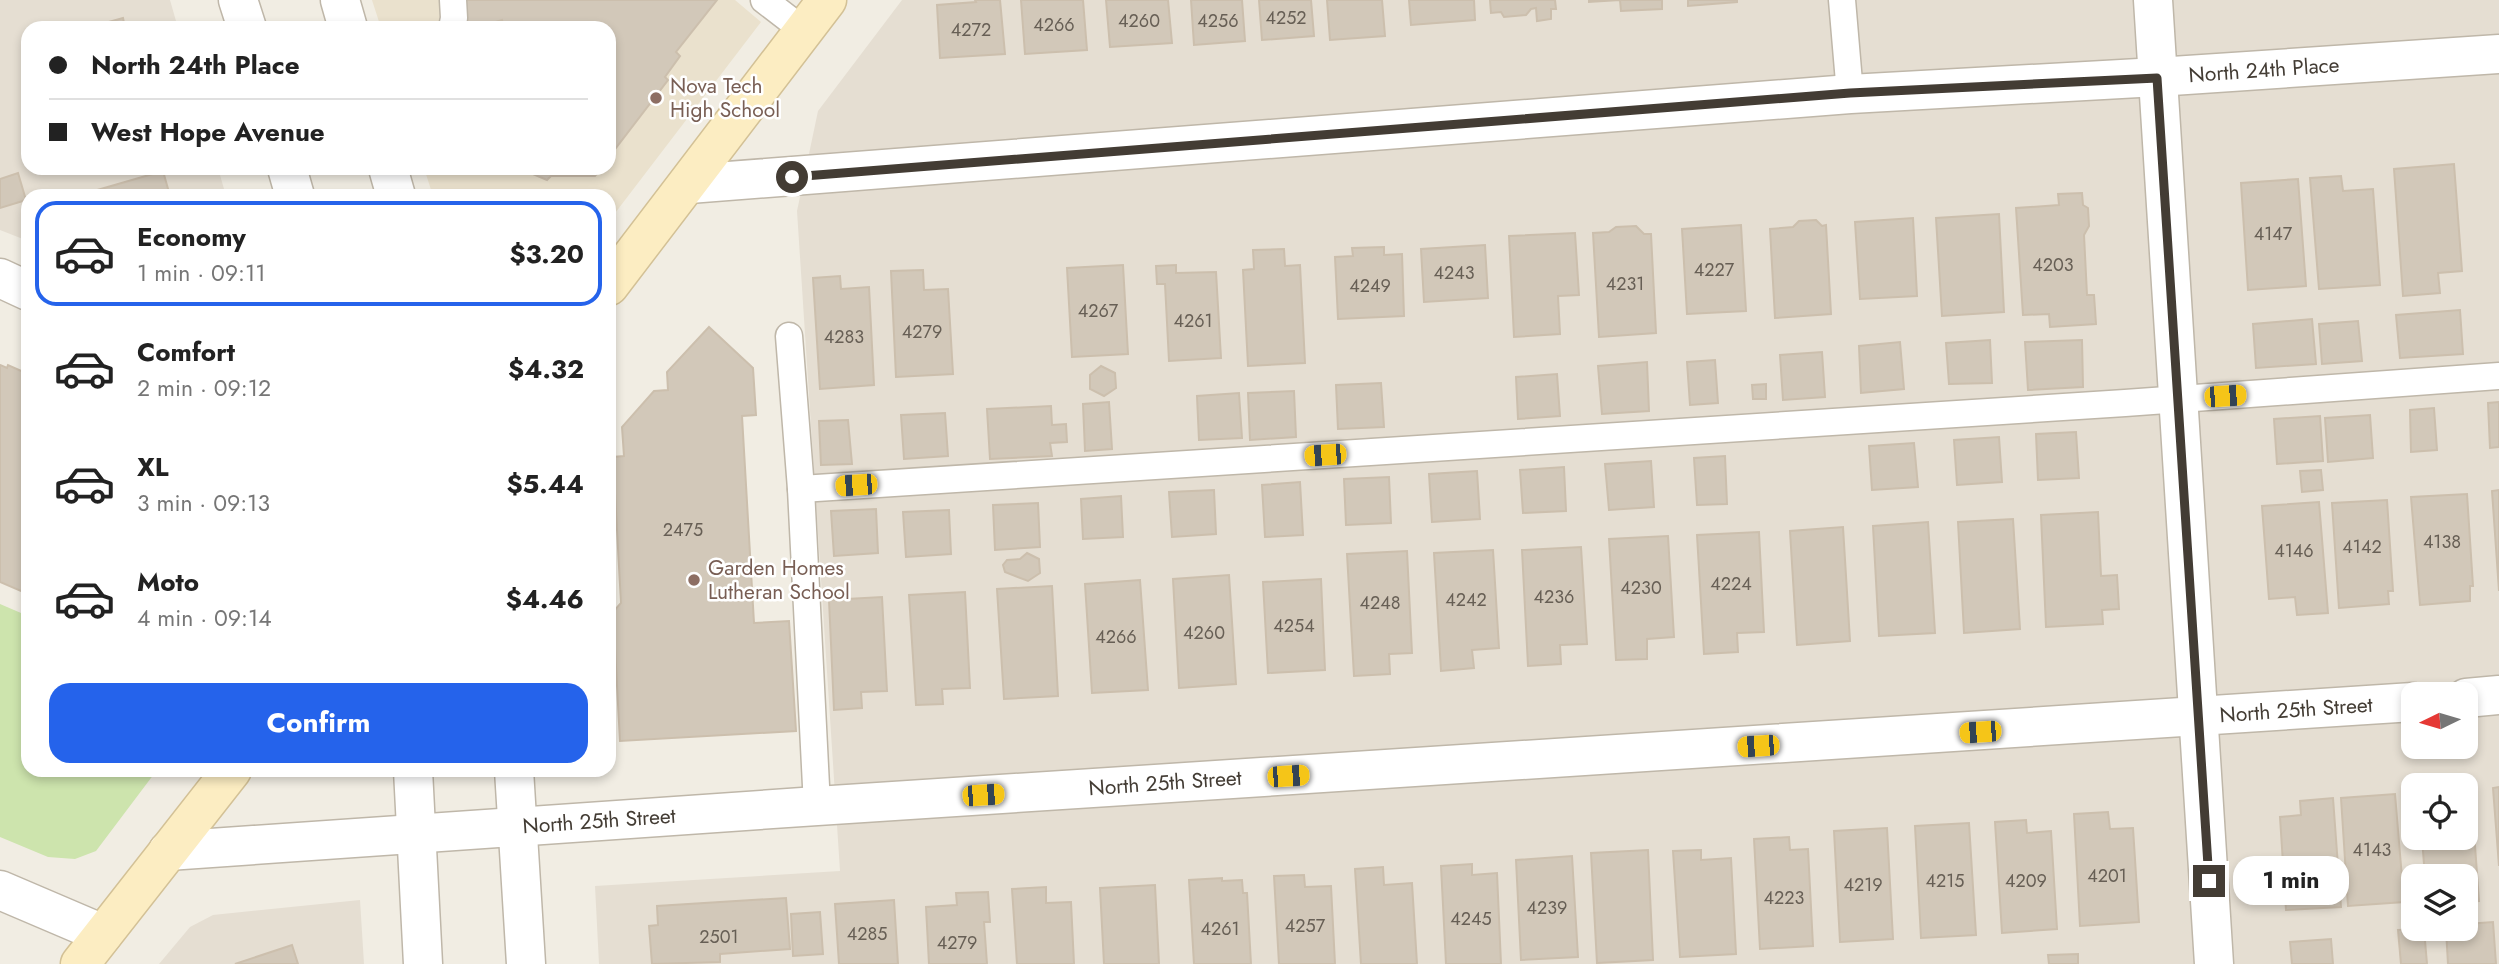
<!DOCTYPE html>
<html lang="en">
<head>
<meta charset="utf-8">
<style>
	:root { --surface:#fff; --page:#f2f2f2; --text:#222; --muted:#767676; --line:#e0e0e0; --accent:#2563eb }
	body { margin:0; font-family:Jost,sans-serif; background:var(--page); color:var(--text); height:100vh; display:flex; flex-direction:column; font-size:26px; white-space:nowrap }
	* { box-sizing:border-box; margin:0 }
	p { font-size:23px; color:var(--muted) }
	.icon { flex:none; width:38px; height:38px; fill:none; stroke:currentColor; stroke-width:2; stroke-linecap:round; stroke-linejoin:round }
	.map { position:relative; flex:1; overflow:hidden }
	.side { position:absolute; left:21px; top:189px; width:595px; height:588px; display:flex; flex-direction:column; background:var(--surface); border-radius:21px; box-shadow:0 4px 10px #0003 }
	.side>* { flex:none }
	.hud { position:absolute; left:21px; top:21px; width:595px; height:154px; border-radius:21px; box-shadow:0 4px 10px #0003; display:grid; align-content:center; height:154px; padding:0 28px; background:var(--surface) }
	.needle { width:46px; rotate:265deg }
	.buttons { position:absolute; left:2401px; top:682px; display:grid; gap:14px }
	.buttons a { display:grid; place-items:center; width:77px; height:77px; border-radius:14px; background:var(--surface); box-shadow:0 4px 10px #0003; font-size:35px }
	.end { position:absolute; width:32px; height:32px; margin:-16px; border:9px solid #433c34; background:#fff; box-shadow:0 0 0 4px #fff }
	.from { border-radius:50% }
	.bubble { position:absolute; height:49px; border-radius:21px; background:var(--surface); box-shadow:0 4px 10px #0003; font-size:23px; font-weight:700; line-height:49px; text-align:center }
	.car { position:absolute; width:21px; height:42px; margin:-21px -10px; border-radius:9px; box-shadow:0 0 5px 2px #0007; background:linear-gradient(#f5c518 24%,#345 0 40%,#f5c518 0 76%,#345 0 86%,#f5c518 0) }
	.hud b { display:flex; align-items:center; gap:24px; height:66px; font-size:26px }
	.hud b+b { border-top:2px solid var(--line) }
	.hud i { width:18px; height:18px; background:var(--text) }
	ul { padding:12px 0 0; list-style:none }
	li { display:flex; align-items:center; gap:21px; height:105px; margin:0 14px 10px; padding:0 14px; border:4px solid transparent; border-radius:21px }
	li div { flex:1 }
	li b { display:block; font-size:26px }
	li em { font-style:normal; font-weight:700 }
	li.selected { border-color:var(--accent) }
	li>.icon { width:63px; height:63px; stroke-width:1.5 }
	.action { display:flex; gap:14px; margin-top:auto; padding:14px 28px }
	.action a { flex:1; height:80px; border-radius:21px; background:var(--accent); color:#fff; font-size:28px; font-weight:700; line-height:80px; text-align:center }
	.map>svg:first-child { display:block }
	.residential { fill:#e5ded2; fill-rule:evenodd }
	.education { fill:#eae1cd }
	.green { fill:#cde4ad }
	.building { fill:#d2c8b9; stroke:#ccbfad; stroke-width:2 }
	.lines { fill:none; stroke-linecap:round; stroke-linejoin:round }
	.lane-casing { stroke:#bfb7a9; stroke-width:29 }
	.street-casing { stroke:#bfb7a9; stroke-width:41 }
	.secondary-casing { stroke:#d3c196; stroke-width:41 }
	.lane { stroke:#fff; stroke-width:26 }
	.street { stroke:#fff; stroke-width:38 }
	.secondary { stroke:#fcedc2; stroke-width:38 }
	.route { stroke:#433c34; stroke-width:9 }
	.education-dot { fill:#8d6e63; stroke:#fff; stroke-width:2.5 }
	.labels { text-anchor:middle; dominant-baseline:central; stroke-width:5; stroke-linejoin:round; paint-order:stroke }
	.number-label { font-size:18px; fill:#675f55 }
	.street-label { font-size:21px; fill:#433c34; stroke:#fff }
	.education-label { font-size:21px; fill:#785e54; stroke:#fff; text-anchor:start }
</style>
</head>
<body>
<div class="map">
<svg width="2499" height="964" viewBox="0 0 2499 964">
	<rect width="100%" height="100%" fill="#f1ede3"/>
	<g class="residential">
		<polygon points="0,0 170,0 178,28 28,28 28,168 218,168 226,196 28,196 28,241 0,230"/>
		<path d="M902 0H2499V964H599L595 886 840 871 797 211 818 111ZM2413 695H2466V747H2413ZM2413 786H2466V838H2413ZM2413 877H2466V929H2413Z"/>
		<polygon points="360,900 364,964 159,964 190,927 213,915"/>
	</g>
	<polygon class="education" points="372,0 735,0 761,22 609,221 609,196 433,196 424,168 609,168 609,28 381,28"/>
	<polygon class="green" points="0,604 28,616 28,770 157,770 96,851 75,859 48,857 0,837"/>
	<g class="building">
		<polygon points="458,0 717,0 676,52 680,56 665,77 668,80 609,157 609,28 504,28 502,20 476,28 466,28"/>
		<polygon points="975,0 1000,0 1005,54 940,58 937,5 976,2"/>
		<polygon points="1021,0 1083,0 1087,50 1025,54"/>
		<polygon points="1106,0 1168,0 1172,43 1110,47"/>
		<polygon points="1191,0 1242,0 1245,41 1194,45"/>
		<polygon points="1259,0 1311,0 1314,36 1262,40"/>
		<polygon points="1327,0 1382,0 1385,36 1330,40"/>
		<polygon points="1409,0 1474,0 1475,20 1411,25"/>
		<polygon points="1490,0 1555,0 1556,9 1551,9 1551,19 1537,21 1536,8 1531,9 1526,15 1504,17 1501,12 1491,13"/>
		<polygon points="1589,0 1662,0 1662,9 1621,11 1620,0 1589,2"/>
		<polygon points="1688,0 1737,0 1737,2 1688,6"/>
		<polygon points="123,18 125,28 87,28"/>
		<polygon points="2454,164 2462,271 2438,273 2440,293 2403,296 2394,169"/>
		<polygon points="519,168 601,168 595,176 551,176 547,180"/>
		<polygon points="163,171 170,196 96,196 94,191"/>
		<polygon points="18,173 26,200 0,208 0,179"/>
		<polygon points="2341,176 2343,191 2373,189 2380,285 2319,289 2310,178"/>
		<polygon points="2298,179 2306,286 2248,290 2241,183"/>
		<polygon points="2082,193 2083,205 2088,208 2089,226 2084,235 2087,295 2094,295 2096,324 2050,327 2049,314 2023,315 2016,208 2059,205 2058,194"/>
		<polygon points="1999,214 2004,312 1942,316 1936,218"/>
		<polygon points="1913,218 1917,296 1860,299 1855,222"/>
		<polygon points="1816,220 1822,226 1826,225 1831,314 1775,318 1770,229 1793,227 1799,221"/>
		<polygon points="1741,225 1746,311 1687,314 1682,229"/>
		<polygon points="1636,226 1644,234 1651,234 1656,333 1599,337 1593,233 1609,232 1616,227"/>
		<polygon points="1575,233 1579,295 1558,296 1560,334 1514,337 1509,236"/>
		<polygon points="1485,245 1488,298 1424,302 1421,249"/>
		<polygon points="1384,247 1384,255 1402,254 1404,316 1338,319 1335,257 1353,256 1352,248"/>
		<polygon points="1284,249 1285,266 1300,265 1305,363 1248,366 1243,270 1254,269 1253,250"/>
		<polygon points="1123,265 1128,354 1072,357 1067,268"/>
		<polygon points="1176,265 1176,273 1216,272 1221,358 1169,361 1165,284 1157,284 1156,266"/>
		<polygon points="923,270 924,290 948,289 953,374 896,377 891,271"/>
		<polygon points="840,276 841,289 869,287 874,385 820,389 813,278"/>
		<polygon points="2460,310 2463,354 2400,358 2396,315"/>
		<polygon points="2312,319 2316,364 2256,368 2253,324"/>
		<polygon points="2358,321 2362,361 2322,364 2319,324"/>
		<polygon points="709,327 753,368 756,415 742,416 754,623 789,621 796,731 620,741 613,612 621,603 613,457 624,456 622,427 654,391 668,390 667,372"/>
		<polygon points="1990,340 1992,383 1949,384 1946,343"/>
		<polygon points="2082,340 2083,387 2028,390 2025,342"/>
		<polygon points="1900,342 1904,389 1861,393 1859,346"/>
		<polygon points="1822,352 1825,397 1783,400 1780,355"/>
		<polygon points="1715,360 1718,403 1690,405 1687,362"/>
		<polygon points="1647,362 1649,411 1602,414 1598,366"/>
		<polygon points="0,365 7,368 8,365 28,374 28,594 0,582"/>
		<polygon points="1101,366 1115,373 1116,388 1104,396 1090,389 1090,375"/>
		<polygon points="1557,374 1560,416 1518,419 1516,377"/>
		<polygon points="1381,383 1384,427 1338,429 1336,385"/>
		<polygon points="1766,384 1766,399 1753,399 1752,385"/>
		<polygon points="1294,391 1296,437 1250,440 1248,393"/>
		<polygon points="1239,393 1242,438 1199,440 1197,396"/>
		<polygon points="1109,402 1112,449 1085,451 1083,404"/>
		<polygon points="2499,402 2499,447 2490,448 2488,403"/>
		<polygon points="1051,406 1052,425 1066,424 1067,442 1050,443 1052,456 990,459 987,409"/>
		<polygon points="2434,408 2437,450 2411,452 2410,410"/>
		<polygon points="945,413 948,456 904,459 901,415"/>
		<polygon points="2370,415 2373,458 2328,462 2325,418"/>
		<polygon points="2320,416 2323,461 2277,464 2274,419"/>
		<polygon points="848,420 852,464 821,465 819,421"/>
		<polygon points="2076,432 2079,478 2038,480 2036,434"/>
		<polygon points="1999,437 2002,482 1957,485 1954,440"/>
		<polygon points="1914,443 1918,487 1872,490 1869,446"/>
		<polygon points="1725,456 1727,504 1697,505 1694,458"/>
		<polygon points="1651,461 1654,507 1609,510 1605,464"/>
		<polygon points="1564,467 1566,511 1523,513 1520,470"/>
		<polygon points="2321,470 2323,490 2302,492 2300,471"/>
		<polygon points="1477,471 1480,519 1432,522 1429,474"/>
		<polygon points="1389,477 1391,523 1346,525 1344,479"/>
		<polygon points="1300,482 1303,535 1265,537 1262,485"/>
		<polygon points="1214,490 1216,534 1172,537 1169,492"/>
		<polygon points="2499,490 2499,591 2492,491"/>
		<polygon points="2467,494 2473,586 2470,586 2470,601 2420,605 2411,497"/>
		<polygon points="1121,496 1123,537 1083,539 1081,499"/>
		<polygon points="2387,500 2393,591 2388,591 2389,604 2339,608 2332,503"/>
		<polygon points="2319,502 2328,613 2297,615 2295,597 2269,599 2262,506"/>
		<polygon points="1038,503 1040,547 995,550 993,505"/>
		<polygon points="876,509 878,553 834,556 831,511"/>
		<polygon points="949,510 951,554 906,557 903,512"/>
		<polygon points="2098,512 2101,576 2117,575 2119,609 2102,610 2103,624 2046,627 2041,515"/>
		<polygon points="2013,519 2020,629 1964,633 1958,522"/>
		<polygon points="1928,522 1935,633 1879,636 1873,526"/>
		<polygon points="1843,527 1850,641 1797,645 1790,531"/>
		<polygon points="1759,532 1764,632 1737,633 1738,652 1704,654 1697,535"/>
		<polygon points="1668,536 1674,637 1647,639 1647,659 1616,660 1609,539"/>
		<polygon points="1581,547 1587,644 1560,645 1561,664 1528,666 1522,550"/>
		<polygon points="1493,550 1499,648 1472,650 1474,668 1441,671 1434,553"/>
		<polygon points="1407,551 1412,653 1389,654 1390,674 1354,676 1347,554"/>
		<polygon points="1027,553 1039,559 1040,573 1028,581 1005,572 1003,565 1007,560 1020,559"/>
		<polygon points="1229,575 1236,684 1179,688 1173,579"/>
		<polygon points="1321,579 1325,670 1268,673 1263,582"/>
		<polygon points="1140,580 1148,690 1092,693 1085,584"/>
		<polygon points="1052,586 1058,696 1004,699 997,589"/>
		<polygon points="965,592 970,688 942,689 943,704 916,705 909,595"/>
		<polygon points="882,597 887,691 861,692 862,708 834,710 829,600"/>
		<polygon points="2499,787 2499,866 2493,788"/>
		<polygon points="2395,794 2404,902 2348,906 2341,798"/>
		<polygon points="2333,798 2341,907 2286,910 2280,817 2301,815 2300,801"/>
		<polygon points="2466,804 2472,804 2479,901 2466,902 2466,877 2425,877 2422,838 2466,838"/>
		<polygon points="2108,812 2110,829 2133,828 2139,922 2080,926 2074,814"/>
		<polygon points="2026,820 2027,833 2051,831 2057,929 2002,933 1995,822"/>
		<polygon points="1969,823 1976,935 1921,938 1915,826"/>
		<polygon points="1887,828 1893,939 1840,942 1834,831"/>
		<polygon points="1789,837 1790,850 1808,849 1813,946 1760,949 1754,839"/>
		<polygon points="1648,850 1653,960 1597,963 1591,853"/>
		<polygon points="1701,850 1701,860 1731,858 1736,954 1680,957 1673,851"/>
		<polygon points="1572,856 1578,957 1521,960 1516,860"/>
		<polygon points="1472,864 1472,875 1497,873 1501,964 1446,964 1441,866"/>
		<polygon points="1383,867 1384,885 1412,883 1417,964 1361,964 1355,869"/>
		<polygon points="1304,875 1305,887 1331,886 1335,964 1279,964 1274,876"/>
		<polygon points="1222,878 1222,881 1242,880 1243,893 1247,893 1251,964 1194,964 1189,880"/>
		<polygon points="1155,885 1159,964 1104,964 1100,888"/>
		<polygon points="1046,887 1046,903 1071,902 1074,964 1017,964 1012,889"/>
		<polygon points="988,892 990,922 984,922 987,964 929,964 926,907 957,905 956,893"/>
		<polygon points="786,898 790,949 720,954 720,962 652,964 649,926 658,925 657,906"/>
		<polygon points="894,900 898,964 839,964 835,904"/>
		<polygon points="820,912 823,954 793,956 791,914"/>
		<polygon points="2493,922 2496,964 2448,964 2446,929 2466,929 2466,924"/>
		<polygon points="2424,929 2427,964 2401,964 2398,930"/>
		<polygon points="2331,939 2333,964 2292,964 2290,942"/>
		<polygon points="292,945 298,964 235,964"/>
		<polygon points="2078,954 2078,964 2049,964 2048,955"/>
	</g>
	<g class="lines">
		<g class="lane-casing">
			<g id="lane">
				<polyline points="764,0 803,30"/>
				<polyline points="1842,0 1850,94"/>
				<polyline points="452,28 454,18 453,0"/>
				<polyline points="789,336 801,489 817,806"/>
				<polyline points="801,489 2125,403 2499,376"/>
			</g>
		</g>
		<g class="street-casing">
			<g id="street">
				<polyline points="238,0 247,28"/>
				<polyline points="340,0 348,28"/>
				<polyline points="2153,0 2214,964"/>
				<polyline points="287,168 295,196"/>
				<polyline points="388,168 396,196"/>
				<polyline points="689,184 1850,94 2157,77 2499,54"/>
				<polyline points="0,278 28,291"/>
				<polyline points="2466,698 2499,695"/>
				<polyline points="413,770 423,964"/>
				<polyline points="514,770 526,964"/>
				<polyline points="168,851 817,806 2413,702"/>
				<polyline points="0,890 103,934"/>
			</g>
		</g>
		<g class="secondary-casing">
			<g id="secondary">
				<polyline points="609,286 827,0"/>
				<polyline points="80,964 232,770"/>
			</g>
		</g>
		<use href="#lane" class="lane"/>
		<use href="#street" class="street"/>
		<use href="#secondary" class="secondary"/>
	</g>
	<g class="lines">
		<polyline class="route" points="792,177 1850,93 2157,78 2209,881"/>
	</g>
	<g class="education-dot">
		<circle cx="656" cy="98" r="7"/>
		<circle cx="694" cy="580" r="7"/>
	</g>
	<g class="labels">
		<g class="number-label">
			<text x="1286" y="18">4252</text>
			<text x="1139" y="21">4260</text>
			<text x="1218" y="21">4256</text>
			<text x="1054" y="25">4266</text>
			<text x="971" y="30">4272</text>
			<text x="2273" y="234">4147</text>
			<text x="2053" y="265">4203</text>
			<text x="1714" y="270">4227</text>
			<text x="1454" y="273">4243</text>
			<text x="1625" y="284">4231</text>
			<text x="1370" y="286">4249</text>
			<text x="1098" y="311">4267</text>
			<text x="1193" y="321">4261</text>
			<text x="922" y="332">4279</text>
			<text x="844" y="337">4283</text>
			<text x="683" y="530">2475</text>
			<text x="2442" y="542">4138</text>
			<text x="2362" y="547">4142</text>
			<text x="2294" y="551">4146</text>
			<text x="1731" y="584">4224</text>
			<text x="1641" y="588">4230</text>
			<text x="1554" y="597">4236</text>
			<text x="1466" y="600">4242</text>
			<text x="1380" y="603">4248</text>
			<text x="1294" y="626">4254</text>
			<text x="1204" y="633">4260</text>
			<text x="1116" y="637">4266</text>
			<text x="2372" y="850">4143</text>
			<text x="2107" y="876">4201</text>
			<text x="1945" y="881">4215</text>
			<text x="2026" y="881">4209</text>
			<text x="1863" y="885">4219</text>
			<text x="1784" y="898">4223</text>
			<text x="1547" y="908">4239</text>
			<text x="1471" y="919">4245</text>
			<text x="1305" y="926">4257</text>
			<text x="1220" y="929">4261</text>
			<text x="867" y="934">4285</text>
			<text x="719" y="937">2501</text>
			<text x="957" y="943">4279</text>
		</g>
		<g class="street-label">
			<text transform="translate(2264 70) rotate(-4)">North 24th Place</text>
			<text transform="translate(2296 710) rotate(-4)">North 25th Street</text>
			<text transform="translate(1165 783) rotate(-4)">North 25th Street</text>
			<text transform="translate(599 821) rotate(-4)">North 25th Street</text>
		</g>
		<g class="education-label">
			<text x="670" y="86">Nova Tech<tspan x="670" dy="24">High School</tspan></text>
			<text x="708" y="568">Garden Homes<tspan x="708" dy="24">Lutheran School</tspan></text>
		</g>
	</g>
</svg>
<div class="buttons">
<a><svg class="needle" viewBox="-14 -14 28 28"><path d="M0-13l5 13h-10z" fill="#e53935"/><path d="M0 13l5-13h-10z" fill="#767676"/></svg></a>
<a><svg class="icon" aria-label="locate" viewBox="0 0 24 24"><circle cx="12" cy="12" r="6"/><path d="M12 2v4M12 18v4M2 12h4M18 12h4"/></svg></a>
<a><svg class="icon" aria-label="layers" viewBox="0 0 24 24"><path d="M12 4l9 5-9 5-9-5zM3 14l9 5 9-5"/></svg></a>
</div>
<i class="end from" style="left:792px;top:177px"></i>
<i class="end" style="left:2209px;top:881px"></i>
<div class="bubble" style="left:2233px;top:856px;width:116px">1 min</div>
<i class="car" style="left:2225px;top:396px;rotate:86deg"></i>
<i class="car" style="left:1325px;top:455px;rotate:266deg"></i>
<i class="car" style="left:856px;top:485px;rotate:266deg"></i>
<i class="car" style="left:1980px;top:732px;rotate:266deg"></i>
<i class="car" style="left:1758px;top:746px;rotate:266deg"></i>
<i class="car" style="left:1288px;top:776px;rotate:86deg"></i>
<i class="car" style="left:983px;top:795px;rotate:86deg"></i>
<div class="hud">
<b><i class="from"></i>North 24th Place</b>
<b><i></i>West Hope Avenue</b>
</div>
<section class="side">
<ul>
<li class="selected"><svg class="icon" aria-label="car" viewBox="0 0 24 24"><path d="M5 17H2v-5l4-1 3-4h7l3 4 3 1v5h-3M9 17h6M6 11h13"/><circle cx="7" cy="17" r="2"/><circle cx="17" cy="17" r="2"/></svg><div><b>Economy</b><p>1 min · 09:11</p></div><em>$3.20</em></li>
<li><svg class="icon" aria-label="car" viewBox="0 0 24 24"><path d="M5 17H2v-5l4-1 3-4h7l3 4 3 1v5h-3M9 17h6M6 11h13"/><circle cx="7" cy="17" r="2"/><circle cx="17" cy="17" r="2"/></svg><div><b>Comfort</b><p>2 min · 09:12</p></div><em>$4.32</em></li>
<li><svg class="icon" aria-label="car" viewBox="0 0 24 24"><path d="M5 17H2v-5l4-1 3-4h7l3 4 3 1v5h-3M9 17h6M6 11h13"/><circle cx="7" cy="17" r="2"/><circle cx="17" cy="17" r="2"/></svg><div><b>XL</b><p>3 min · 09:13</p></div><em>$5.44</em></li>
<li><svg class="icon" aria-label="car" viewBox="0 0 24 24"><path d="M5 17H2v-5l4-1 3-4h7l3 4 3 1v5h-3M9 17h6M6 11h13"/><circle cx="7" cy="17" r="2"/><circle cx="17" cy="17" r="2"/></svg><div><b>Moto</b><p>4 min · 09:14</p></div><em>$4.46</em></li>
</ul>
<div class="action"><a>Confirm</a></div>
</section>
</div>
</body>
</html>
